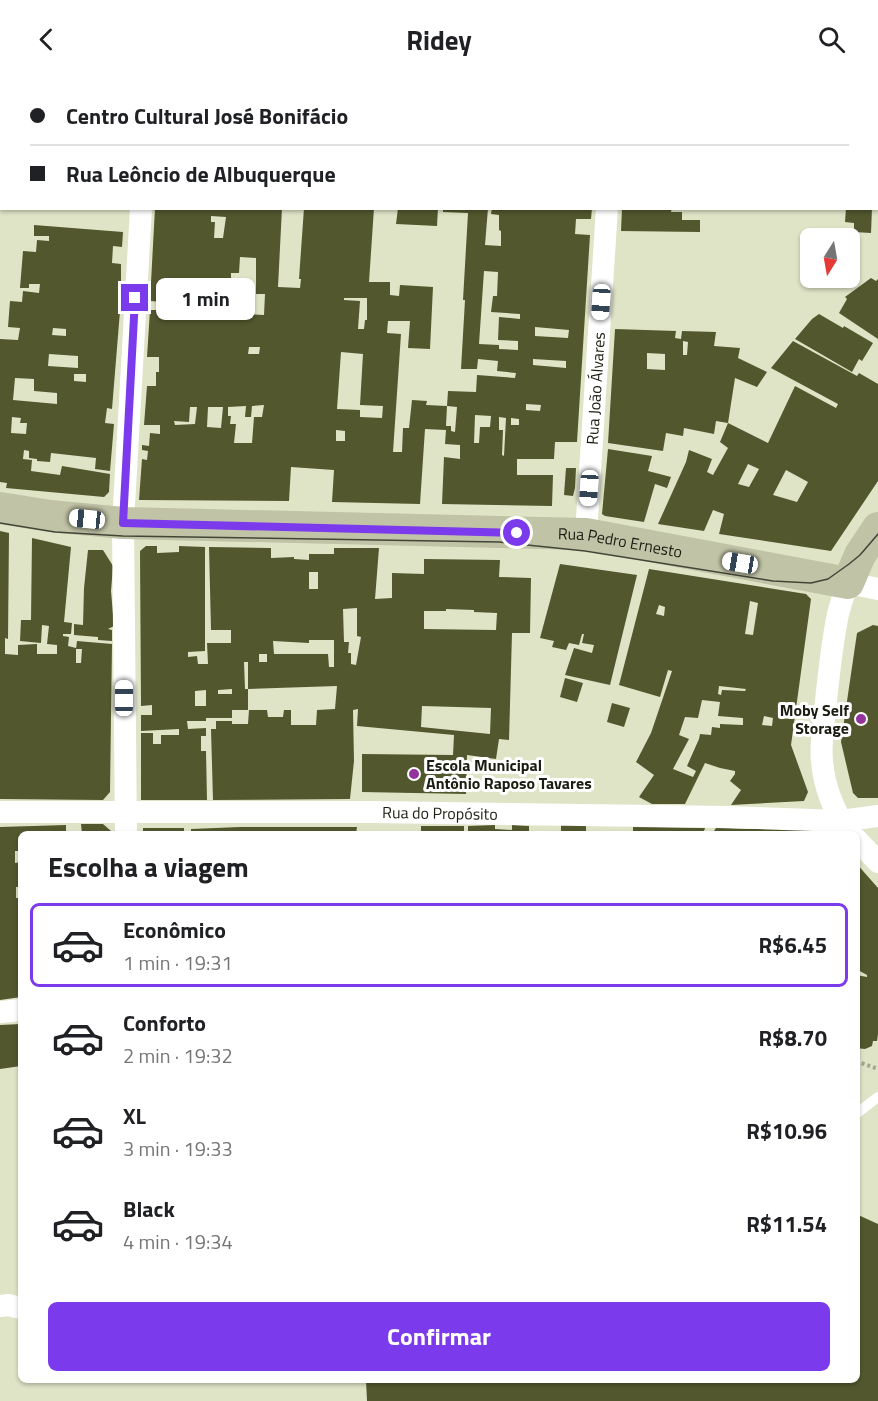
<!DOCTYPE html>
<html lang="pt">
<head>
<meta charset="utf-8">
<style>
	:root { --surface:#fff; --page:#f6f6f6; --text:#202124; --muted:#757577; --line:#e0e0e0; --accent:#7c3aed }
	body { margin:0; font-family:"Titillium Web",sans-serif; background:var(--page); color:var(--text); height:100vh; display:flex; flex-direction:column; font-size:22px; white-space:nowrap }
	* { box-sizing:border-box; margin:0 }
	p { font-size:20px; color:var(--muted) }
	.icon { flex:none; width:33px; height:33px; fill:none; stroke:currentColor; stroke-width:2; stroke-linecap:round; stroke-linejoin:round }
	.map { position:relative; flex:1; overflow:hidden }
	.details { position:absolute; left:18px; top:753px; width:842px; height:552px; display:flex; flex-direction:column; background:var(--surface); border-radius:9px; box-shadow:0 2px 4px #0004 }
	.details>* { flex:none }
	.hud { position:absolute; left:0px; top:0px; width:879px; height:132px; box-shadow:0 2px 4px #0004; display:grid; align-content:center; height:132px; padding:0 30px; background:var(--surface) }
	.needle { width:39px; rotate:191deg }
	.tools { position:absolute; left:800px; top:150px; display:grid; gap:12px }
	.tools a { display:grid; place-items:center; width:60px; height:60px; border-radius:9px; background:var(--surface); box-shadow:0 2px 4px #0004; font-size:30px }
	.end { position:absolute; width:27px; height:27px; margin:-14px; border:8px solid #7c3aed; background:#fff; box-shadow:0 0 0 3px #fff }
	.from { border-radius:50% }
	.bubble { position:absolute; height:42px; border-radius:9px; background:var(--surface); box-shadow:0 2px 4px #0004; font-size:20px; font-weight:700; line-height:42px; text-align:center }
	.car { position:absolute; width:18px; height:36px; margin:-18px -9px; border-radius:8px; box-shadow:0 0 4px 2px #0007; background:linear-gradient(#fff 24%,#345 0 40%,#fff 0 76%,#345 0 86%,#fff 0) }
	.hud b { display:flex; align-items:center; gap:21px; height:57px; font-size:22px }
	.hud b+b { border-top:2px solid var(--line) }
	.hud i { width:15px; height:15px; background:var(--text) }
	ul { padding:0; list-style:none }
	li { display:flex; align-items:center; gap:18px; height:84px; margin:0 12px 9px; padding:0 18px; border:3px solid transparent; border-radius:9px }
	li div { flex:1 }
	li b { display:block; font-size:22px }
	li em { font-style:normal; font-weight:700 }
	li.on { border-color:var(--accent) }
	li>.icon { width:54px; height:54px; stroke-width:1.5 }
	h2 { padding:0 30px; font-size:27px; line-height:72px }
	.action { display:flex; gap:12px; margin-top:auto; padding:12px 30px }
	.action a { flex:1; height:69px; border-radius:9px; background:var(--accent); color:#fff; font-size:24px; font-weight:700; line-height:69px; text-align:center }
	header { display:flex; justify-content:space-between; align-items:center; height:78px; padding:0 30px; background:var(--surface); font-size:27px; font-weight:700 }
	.map>svg:first-child { display:block }
	.building { fill:#52572e; fill-rule:evenodd }
	.lines { fill:none; stroke-linecap:round; stroke-linejoin:round }
	.path { stroke:#a3a790; stroke-width:4; stroke-dasharray:3 3; stroke-linecap:butt }
	.lane { stroke:#fff; stroke-width:10 }
	.street { stroke:#fff; stroke-width:22 }
	.secondary { stroke:#c0c3a6; stroke-width:32 }
	.tram { stroke:#434637; stroke-width:1.5 }
	.route { stroke:#7c3aed; stroke-width:8 }
	.poi-dot { fill:#93339b; stroke:#fff; stroke-width:2 }
	.labels { text-anchor:middle; dominant-baseline:central; stroke-width:6; stroke-linejoin:round; paint-order:stroke }
	.street-label { font-size:16px; fill:#1b1d12; stroke:#fff }
	.poi-label { font-size:16px; font-weight:bold; fill:#1b1d12; stroke:#fff; text-anchor:end }
</style>
</head>
<body>
<header><svg class="icon" aria-label="back" viewBox="0 0 24 24"><path d="M15 5l-7 7 7 7"/></svg>Ridey<svg class="icon" aria-label="search" viewBox="0 0 24 24"><circle cx="10" cy="10" r="6"/><path d="M15 15l6 6"/></svg></header>
<div class="map">
<svg width="878" height="1323" viewBox="0 0 878 1323">
	<rect width="100%" height="100%" fill="#dfe4c7"/>
	<g class="building">
		<path d="M155 130H282L278 209 300 210 301 201H299L304 130H374L369 204H390V217L399 218 400 207 433 209 430 271 408 270 410 243H388L387 255 401 256 393 374H402L403 350H409L412 322 427 323 426 327 447 328 448 313 476 314 477 297 515 300 516 295 497 293 498 283 478 281 477 291H461L465 222H463L468 135 443 134V130H488L485 167 501 168V153L499 152V137L491 136 492 130H592L591 141H576L575 156 590 157 577 364H555L554 381H517V397H553L552 428 442 426 444 379 460 381V367L445 366 446 352 425 351 420 426 332 424 334 392 291 389 289 423 139 422 142 381 147 382 148 373 142 372V367L149 368 150 355 160 356V347H144L147 308H156V294H159V279H147L150 232H164V224L150 223ZM211 138 226 139 223 160H214L215 144H211ZM240 179 256 180V216H265L264 237 222 235 223 215H231V195H239ZM484 193 498 194 497 218H493L491 234 520 236V241L499 239 498 262 518 263V272L499 271V267L479 266ZM344 220H367V242H365L364 251H358L360 223 344 222ZM535 249 569 252 568 260 535 258ZM249 269H260L259 276H248ZM341 274 363 276 360 327 383 328 382 340 360 339V332L337 331ZM533 281 566 283V290L533 287ZM526 326 541 327 540 333 526 332ZM264 327 262 339H254L252 365H234L236 346H230L231 338H228V329L246 328 245 339H251L252 328ZM447 328 457 329 455 354 451 353V348H446ZM190 329H197L195 346 175 347 174 343 189 344ZM208 329H223L221 350 207 349ZM475 337 491 338 490 349H480L479 365H474ZM499 339 506 340 504 378 502 377 503 352H499ZM511 340 519 341V347H511ZM336 352 345 353V363H336Z"/>
		<polygon points="398,130 438,130 437,148 396,146"/>
		<polygon points="622,130 672,130 671,134 682,134 682,142 700,142 700,154 621,153"/>
		<polygon points="846,130 872,130 871,155 854,154 854,145 845,144"/>
		<path d="M34 147 123 154 122 169 113 168 112 185 121 186V221L112 331 107 330 105 345 114 346 110 393 95 391 96 380 51 375 50 384 37 383V381L29 380V373L24 372 23 381 32 382 31 393 60 397 62 388 110 396 109 414 104 419 6 410 7 405 0 404V261L18 262 20 250 8 249 10 223 22 224 23 213 39 215 40 206H29V210H20L23 173 36 174 37 162 49 163V158H34ZM53 250 66 251V258L52 257ZM49 276 78 278V290L48 288ZM74 296H86V304L74 303ZM15 300 34 301V313L57 315V326L13 322ZM12 339 21 340 20 345H27L26 356 11 355Z"/>
		<polygon points="871,200 876,203 878,201 878,261 839,235 847,221 845,219"/>
		<polygon points="819,236 843,250 844,248 873,265 862,283 859,281 852,294 795,261 812,241"/>
		<path d="M615 251 676 253 675 260 681 261 682 253 716 254 714 268 740 270 738 280 767 294 757 309 735 300 728 345 768 365 795 308 836 330 838 326 771 290 793 263 857 298 859 295 878 306V403L831 473 719 456 724 436 713 432 704 453 658 446 686 384 689 372 712 381 707 394 713 397 728 370 720 364 728 345 716 343 714 356 684 350 683 358 666 355 663 373 608 365ZM683 263 688 264 687 277H683ZM647 275 665 276V292L647 291ZM748 386 759 391 749 409 738 406ZM786 392 808 404 797 424 773 417Z"/>
		<polygon points="608,371 652,378 648,393 671,399 667,410 655,406 644,444 605,438 602,436"/>
		<polygon points="566,390 576,390 575,410 573,418 564,417"/>
		<polygon points="0,453 9,455 8,561 5,560 5,576 18,577 18,567 37,566 37,576 57,576 57,567 47,566 49,548 42,547 41,565 20,563 21,542 31,542 32,460 71,469 64,544 72,545 71,556 63,556 63,558 69,559 68,568 76,570 76,585 81,585 82,571 76,571 77,563 112,566 110,714 103,722 0,721"/>
		<path d="M146 468H157V475L179 474V468L205 469V573L188 574V579L197 578 198 586H208L207 565H231V552H211L209 469 271 470V480L294 479V481L309 482V476H334V470H379L375 521 392 520V495L424 496V481L500 482 499 499 531 500 530 555H512L509 662 499 661 496 681 467 677 466 716 362 714V676L453 677 454 657 357 648 358 631 353 632 354 683 350 721 213 722 211 651H216V643H232V646H248L249 632H267L268 639H283L284 632H291V647H316L317 632 335 631 337 608 248 611V584H244L245 611H248V632H232V640H206V643H187L188 651 206 650V658H201V673H206L207 722H141V655H153V666H161V657H179V651L141 653V637H152V627L141 628 140 473ZM309 494H318V511H309ZM357 530V558L361 559 356 587 351 586V575H348L349 564H344L343 531ZM446 531 474 532V534L497 535 496 552 424 551V533H446ZM309 562H334V589H329L328 576H274L273 563 309 565ZM259 576H267V584H259ZM232 611V616H218V612ZM206 612V628H195V613ZM422 628 491 630 490 656 421 649Z"/>
		<polygon points="88,472 103,472 113,488 111,513 114,548 108,551 112,552 112,563 98,562 98,559 74,557 74,546 83,547 84,510"/>
		<polygon points="560,486 637,497 610,607 565,597 574,570 592,575 594,567 582,565 584,556 582,556 579,567 569,565 566,572 552,569 554,563 540,560"/>
		<path d="M649 491 806 516 811 521 791 667 808 714 804 723 731 727 741 712 730 703 735 696V693L720 690 705 685 685 726H652L639 719 654 697 636 684 651 655 672 593 668 592 660 619 619 607ZM750 523 758 525 753 557 745 556ZM659 527 665 529 664 538 656 536ZM719 608 746 611 745 613 722 612 721 617 718 616ZM702 622 720 624 718 638 743 640V647L720 646V650L712 649 711 657 700 656 699 661 687 688 696 693 693 699 673 691 689 661 679 657 685 639 698 640ZM764 638 773 640 772 648 762 647Z"/>
		<polygon points="873,547 878,548 878,720 858,720 853,715 841,664 857,555"/>
		<polygon points="565,600 583,605 577,624 560,619"/>
		<polygon points="612,625 630,630 624,649 607,644"/>
		<rect x="561" y="745" width="25" height="11"/>
		<polygon points="81,746 103,746 111,753 111,756 82,756"/>
		<polygon points="66,747 66,756 21,756 21,773 15,773 15,785 21,784 21,809 16,809 16,820 21,820 21,887 18,887 19,896 21,896 21,919 0,922 0,749"/>
		<polygon points="495,747 495,751 512,752 512,747 529,748 529,756 468,756 468,748"/>
		<rect x="421" y="748" width="43" height="8"/>
		<polygon points="824,748 831,756 712,756 716,750 748,751"/>
		<polygon points="240,749 357,749 356,756 191,756 191,751"/>
		<polygon points="633,749 705,750 703,756 633,756"/>
		<rect x="143" y="750" width="41" height="6"/>
		<polygon points="856,785 878,810 878,956 877,963 873,963 872,968 865,971 856,970 856,897 867,899 867,897 856,891"/>
		<polygon points="21,946 21,988 0,991 0,947"/>
		<polygon points="856,1136 878,1146 878,1323 367,1323 366,1302 856,1302"/>
	</g>
	<g class="lines">
		<polyline class="path" points="856,983 878,991"/>
		<polyline class="lane" points="856,1036 878,1019"/>
		<g class="street">
			<polyline points="148,2 148,0"/>
			<polyline points="615,2 615,0"/>
			<path id="s1" d="M586 456 607 130"/>
			<path id="s2" d="M0 734H374L728 739 841 743 878 738"/>
			<path d="M848 752C833 733 824 707 822 683 820 664 824 643 826 623 829 594 832 565 838 536 841 525 844 515 848 505L878 511"/>
			<polyline points="126,756 123,445 141,130"/>
			<polyline points="856,761 878,784"/>
			<polyline points="0,934 21,932"/>
			<polyline points="0,1228 8,1227 21,1230"/>
		</g>
		<g class="secondary">
			<polyline points="700,0 720,2"/>
			<path id="s3" d="M0 430 50 438 123 445 586 456 848 505 860 477 878 450"/>
		</g>
		<polyline class="tram" points="0,445 55,454 123,458 499,464 585,473 773,503 811,505 828,501 849,486 860,477 878,456"/>
	</g>
	<g class="lines">
		<polyline class="route" points="135,220 123,445 517,455"/>
	</g>
	<g class="poi-dot">
		<circle cx="861" cy="641" r="6"/>
		<circle cx="414" cy="696" r="6"/>
	</g>
	<g class="labels">
		<g class="street-label">
			<text stroke="none"><textPath href="#s1" startOffset="146">Rua João Álvares</textPath></text>
			<text stroke="none"><textPath href="#s3" startOffset="622">Rua Pedro Ernesto</textPath></text>
			<text stroke="none"><textPath href="#s2" startOffset="440">Rua do Propósito</textPath></text>
		</g>
		<g class="poi-label">
			<text x="849" y="632">Moby Self<tspan x="849" dy="18">Storage</tspan></text>
			<text x="426" y="687" text-anchor="start">Escola Municipal<tspan x="426" dy="18">Antônio Raposo Tavares</tspan></text>
		</g>
	</g>
</svg>
<div class="tools">
<a><svg class="needle" viewBox="-14 -14 28 28"><path d="M0-13l5 13h-10z" fill="#e53935"/><path d="M0 13l5-13h-10z" fill="#757577"/></svg></a>
</div>
<i class="end from" style="left:517px;top:455px"></i>
<i class="end" style="left:135px;top:220px"></i>
<div class="bubble" style="left:156px;top:200px;width:99px">1 min</div>
<i class="car" style="left:601px;top:224px;rotate:184deg"></i>
<i class="car" style="left:589px;top:410px;rotate:184deg"></i>
<i class="car" style="left:87px;top:441px;rotate:276deg"></i>
<i class="car" style="left:740px;top:485px;rotate:280deg"></i>
<i class="car" style="left:124px;top:620px;rotate:0deg"></i>
<div class="hud">
<b><i class="from"></i>Centro Cultural José Bonifácio</b>
<b><i></i>Rua Leôncio de Albuquerque</b>
</div>
<section class="details">
<h2>Escolha a viagem</h2>
<ul>
<li class="on"><svg class="icon" aria-label="car" viewBox="0 0 24 24"><path d="M5 17H2v-5l4-1 3-4h7l3 4 3 1v5h-3M9 17h6M6 11h13"/><circle cx="7" cy="17" r="2"/><circle cx="17" cy="17" r="2"/></svg><div><b>Econômico</b><p>1 min · 19:31</p></div><em>R$6.45</em></li>
<li><svg class="icon" aria-label="car" viewBox="0 0 24 24"><path d="M5 17H2v-5l4-1 3-4h7l3 4 3 1v5h-3M9 17h6M6 11h13"/><circle cx="7" cy="17" r="2"/><circle cx="17" cy="17" r="2"/></svg><div><b>Conforto</b><p>2 min · 19:32</p></div><em>R$8.70</em></li>
<li><svg class="icon" aria-label="car" viewBox="0 0 24 24"><path d="M5 17H2v-5l4-1 3-4h7l3 4 3 1v5h-3M9 17h6M6 11h13"/><circle cx="7" cy="17" r="2"/><circle cx="17" cy="17" r="2"/></svg><div><b>XL</b><p>3 min · 19:33</p></div><em>R$10.96</em></li>
<li><svg class="icon" aria-label="car" viewBox="0 0 24 24"><path d="M5 17H2v-5l4-1 3-4h7l3 4 3 1v5h-3M9 17h6M6 11h13"/><circle cx="7" cy="17" r="2"/><circle cx="17" cy="17" r="2"/></svg><div><b>Black</b><p>4 min · 19:34</p></div><em>R$11.54</em></li>
</ul>
<div class="action"><a>Confirmar</a></div>
</section>
</div>
</body>
</html>
